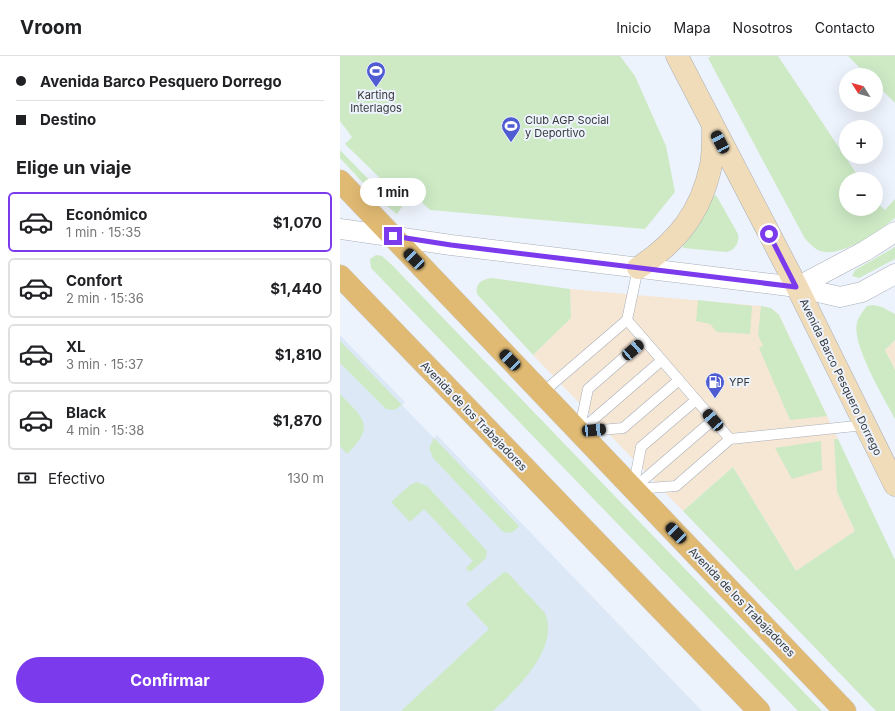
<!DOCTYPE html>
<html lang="es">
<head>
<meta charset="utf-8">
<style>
	:root { --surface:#fff; --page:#f2f2f2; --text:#202124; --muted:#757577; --line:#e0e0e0; --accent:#7c3aed }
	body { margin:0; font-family:Inter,sans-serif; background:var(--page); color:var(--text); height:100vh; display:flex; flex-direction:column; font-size:15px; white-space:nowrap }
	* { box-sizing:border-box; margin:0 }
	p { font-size:13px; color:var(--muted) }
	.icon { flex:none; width:22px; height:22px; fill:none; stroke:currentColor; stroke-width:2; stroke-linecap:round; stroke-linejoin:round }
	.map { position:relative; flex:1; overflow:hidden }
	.sheet { display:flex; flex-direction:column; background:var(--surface); width:340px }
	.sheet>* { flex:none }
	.guide { display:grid; align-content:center; height:88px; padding:0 16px; background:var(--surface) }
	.needle { width:26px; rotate:307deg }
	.controls { position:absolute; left:499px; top:12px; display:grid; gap:8px }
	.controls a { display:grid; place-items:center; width:44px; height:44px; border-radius:50%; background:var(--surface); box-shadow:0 4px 16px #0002; font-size:20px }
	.end { position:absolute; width:18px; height:18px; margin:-9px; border:5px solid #7c3aed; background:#fff; box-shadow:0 0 0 2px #fff }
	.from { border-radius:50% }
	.bubble { position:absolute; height:28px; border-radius:14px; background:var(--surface); box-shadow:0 4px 16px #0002; font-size:13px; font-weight:700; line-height:28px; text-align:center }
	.car { position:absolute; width:12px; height:24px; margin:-12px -6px; border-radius:5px; box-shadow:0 0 3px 1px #0007; background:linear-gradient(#222 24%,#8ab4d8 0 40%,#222 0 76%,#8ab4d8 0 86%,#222 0) }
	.guide b { display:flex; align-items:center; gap:14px; height:38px; font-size:15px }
	.guide b+b { border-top:1px solid var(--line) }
	.guide i { width:10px; height:10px; background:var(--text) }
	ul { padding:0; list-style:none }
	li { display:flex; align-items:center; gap:12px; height:60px; margin:0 8px 6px; padding:0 8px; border:2px solid var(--line); border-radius:6px }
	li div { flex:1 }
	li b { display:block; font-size:15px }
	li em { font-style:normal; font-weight:700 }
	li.on { border-color:var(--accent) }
	li>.icon { width:36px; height:36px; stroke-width:1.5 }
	h2 { padding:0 16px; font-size:18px; line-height:48px }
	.pay { display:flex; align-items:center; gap:10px; height:44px; padding:0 16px; font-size:15px }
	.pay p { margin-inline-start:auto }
	.action { display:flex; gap:8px; margin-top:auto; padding:8px 16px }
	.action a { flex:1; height:46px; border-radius:24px; background:var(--accent); color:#fff; font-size:16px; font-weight:700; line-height:46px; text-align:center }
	header { display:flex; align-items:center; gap:24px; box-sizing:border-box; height:56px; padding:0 20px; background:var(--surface); border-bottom:1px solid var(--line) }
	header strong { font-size:19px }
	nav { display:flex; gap:22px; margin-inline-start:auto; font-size:14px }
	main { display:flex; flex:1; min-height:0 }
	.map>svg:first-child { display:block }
	.commercial { fill:#f6e6d4 }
	.built { fill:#dde8f7 }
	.green { fill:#cdeac5 }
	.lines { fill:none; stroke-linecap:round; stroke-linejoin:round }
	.lane-casing { stroke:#a9afb8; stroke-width:11 }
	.street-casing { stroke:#a9afb8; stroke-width:21 }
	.secondary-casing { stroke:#a9afb8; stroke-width:23 }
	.primary-casing { stroke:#cfcfd0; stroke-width:23 }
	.lane { stroke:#fff; stroke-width:10 }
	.street { stroke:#fff; stroke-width:20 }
	.secondary { stroke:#f0dcb9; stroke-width:22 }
	.primary { stroke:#e0ba73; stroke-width:22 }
	.route { stroke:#7c3aed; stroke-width:5 }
	.labels { text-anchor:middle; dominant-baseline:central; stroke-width:4; stroke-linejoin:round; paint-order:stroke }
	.poi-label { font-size:11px; fill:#37393d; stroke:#edf3fc; text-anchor:start }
	.street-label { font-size:11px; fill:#37393d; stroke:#edf3fc }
</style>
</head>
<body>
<header>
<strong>Vroom</strong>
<nav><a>Inicio</a><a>Mapa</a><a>Nosotros</a><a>Contacto</a></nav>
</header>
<main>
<section class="sheet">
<div class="guide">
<b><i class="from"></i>Avenida Barco Pesquero Dorrego</b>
<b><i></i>Destino</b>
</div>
<h2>Elige un viaje</h2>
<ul>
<li class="on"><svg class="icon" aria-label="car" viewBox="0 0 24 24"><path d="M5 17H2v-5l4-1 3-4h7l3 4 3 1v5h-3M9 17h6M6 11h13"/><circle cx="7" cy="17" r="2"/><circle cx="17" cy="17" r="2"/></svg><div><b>Económico</b><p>1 min · 15:35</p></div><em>$1,070</em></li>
<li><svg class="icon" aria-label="car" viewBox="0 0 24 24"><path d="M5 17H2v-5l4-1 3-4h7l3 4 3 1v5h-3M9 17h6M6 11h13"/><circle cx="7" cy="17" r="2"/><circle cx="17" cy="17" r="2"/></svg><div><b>Confort</b><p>2 min · 15:36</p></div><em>$1,440</em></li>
<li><svg class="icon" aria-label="car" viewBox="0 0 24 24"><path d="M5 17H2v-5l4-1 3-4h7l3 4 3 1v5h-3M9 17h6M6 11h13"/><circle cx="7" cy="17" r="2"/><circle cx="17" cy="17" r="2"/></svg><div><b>XL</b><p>3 min · 15:37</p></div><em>$1,810</em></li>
<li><svg class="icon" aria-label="car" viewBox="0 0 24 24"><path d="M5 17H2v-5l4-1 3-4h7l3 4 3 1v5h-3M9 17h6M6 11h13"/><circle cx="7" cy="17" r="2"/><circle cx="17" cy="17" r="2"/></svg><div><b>Black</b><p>4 min · 15:38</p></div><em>$1,870</em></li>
</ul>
<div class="pay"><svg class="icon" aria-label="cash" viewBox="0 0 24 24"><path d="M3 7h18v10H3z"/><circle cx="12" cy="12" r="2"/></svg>Efectivo<p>130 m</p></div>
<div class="action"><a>Confirmar</a></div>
</section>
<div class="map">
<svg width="555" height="655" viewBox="0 0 555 655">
	<rect width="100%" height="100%" fill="#edf3fc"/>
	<g class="commercial">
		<polygon points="230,233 421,250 434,254 439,259 498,383 495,383 497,436 515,475 456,515 393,411 343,455 193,299 231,262"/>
		<polygon points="555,284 555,314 545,294"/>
	</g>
	<polygon class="built" points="0,279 65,346 62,349 94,382 97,379 362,655 0,655"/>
	<g class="green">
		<polygon points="0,0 280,0 295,20 326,90 335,136 305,173 90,154 73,138 68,142 44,126 5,88 12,81 0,65"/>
		<path d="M371 0H438L520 123H506V153H536V146L545 154 555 143V162C539 175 501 202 480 195 473 192 468 186 464 181L368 2Z"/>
		<polygon points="508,0 555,0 555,47 536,28 536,19 527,19"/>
		<polygon points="0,94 38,133 63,149 57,158 37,142 0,102"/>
		<path d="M376 139 398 178C400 186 395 194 387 196L343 192V190L357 172 373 140Z"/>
		<polygon points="555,191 555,203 519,222 512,220 515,214"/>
		<polygon points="36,199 42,200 52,209 482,655 458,655 31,212 30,203"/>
		<path d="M152 222 230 233 231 262 193 299 137 238C135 227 142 223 152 222Z"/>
		<polygon points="358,244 412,250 410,278 377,276 370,268 356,265"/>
		<path d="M533 249 542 251 555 258V284L545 294 555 314V363C544 342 511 288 517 266 519 260 523 255 527 250Z"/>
		<polygon points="421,250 431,252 439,259 487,360 450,364 419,292 423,290 418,279"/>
		<polygon points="0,285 62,349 54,354 46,353 0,307"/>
		<path d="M0 338C24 363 36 370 7 398L0 390Z"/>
		<path d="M94 382 179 470C174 476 170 479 162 475L93 402 89 392Z"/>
		<polygon points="494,383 498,383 555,504 555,655 536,655 343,455 393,411 456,515 515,475 497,436"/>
		<polygon points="481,385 482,414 452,423 435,392"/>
		<polygon points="77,426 87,430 147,495 146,502 130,516 126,512 133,505 84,453 70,466 51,446 70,429"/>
		<path d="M164 516 168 517 205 557C220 592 177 633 153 655H61L149 573 126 548Z"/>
	</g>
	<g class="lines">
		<g class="lane-casing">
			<g id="lane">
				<polyline points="298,212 287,264 390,383"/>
				<polyline points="202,337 287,264"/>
				<polyline points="239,376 248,333 304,284"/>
				<polyline points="239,376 283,372 339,324"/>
				<polyline points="239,376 322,304"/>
				<polyline points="293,433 301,391 356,344"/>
				<polyline points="293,433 373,364"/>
				<polyline points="295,433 336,430 390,383 525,369"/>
			</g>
		</g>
		<g class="street-casing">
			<g id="street">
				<polyline points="0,173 111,189 457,231 500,241 522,236 555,218"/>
				<polyline points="457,231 525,195 555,176"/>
			</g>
		</g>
		<g class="secondary-casing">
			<g id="secondary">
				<polyline points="337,0 457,231 555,429"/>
				<path d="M298 212C337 186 361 157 371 109 373 98 373 84 373 72"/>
			</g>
		</g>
		<g class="primary-casing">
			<g id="primary">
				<polyline points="0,125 505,655"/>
				<polyline points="0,220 419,655"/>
			</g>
		</g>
		<use href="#lane" class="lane"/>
		<use href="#street" class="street"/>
		<use href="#secondary" class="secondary"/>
		<use href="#primary" class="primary"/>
	</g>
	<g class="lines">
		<polyline class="route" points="53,180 111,189 456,231 429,178"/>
	</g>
	<defs>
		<g id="stadium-pin" transform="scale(1)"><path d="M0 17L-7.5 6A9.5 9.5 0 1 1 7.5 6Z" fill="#505cd2" stroke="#edf3fc"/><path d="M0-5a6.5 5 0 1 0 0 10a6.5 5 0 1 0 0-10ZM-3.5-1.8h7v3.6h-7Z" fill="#fff"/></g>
		<g id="fuel-pin" transform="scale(1)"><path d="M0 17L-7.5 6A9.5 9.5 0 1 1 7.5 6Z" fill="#505cd2" stroke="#edf3fc"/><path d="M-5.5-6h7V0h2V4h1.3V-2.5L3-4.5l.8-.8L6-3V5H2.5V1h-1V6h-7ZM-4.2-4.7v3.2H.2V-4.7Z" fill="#fff"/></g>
	</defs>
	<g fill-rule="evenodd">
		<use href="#stadium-pin" x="36" y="15"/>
		<use href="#stadium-pin" x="171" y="70"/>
		<use href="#fuel-pin" x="375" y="326"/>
	</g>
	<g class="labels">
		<g class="poi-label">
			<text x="36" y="39" text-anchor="middle">Karting<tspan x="36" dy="13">Interlagos</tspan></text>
			<text x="185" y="64">Club AGP Social<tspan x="185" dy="13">y Deportivo</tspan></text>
			<text x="389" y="326">YPF</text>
		</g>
		<g class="street-label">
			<text transform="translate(501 321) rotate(64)">Avenida Barco Pesquero Dorrego</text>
			<text transform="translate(134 360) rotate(46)">Avenida de los Trabajadores</text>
			<text transform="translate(402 546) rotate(46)">Avenida de los Trabajadores</text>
		</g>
	</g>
</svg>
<div class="controls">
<a><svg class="needle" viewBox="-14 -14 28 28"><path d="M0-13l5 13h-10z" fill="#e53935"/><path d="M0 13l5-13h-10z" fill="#757577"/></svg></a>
<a>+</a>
<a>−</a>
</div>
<i class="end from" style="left:429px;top:178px"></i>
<i class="end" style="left:53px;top:180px"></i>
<div class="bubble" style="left:20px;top:122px;width:66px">1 min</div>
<i class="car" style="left:380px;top:86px;rotate:332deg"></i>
<i class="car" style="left:74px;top:203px;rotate:316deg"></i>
<i class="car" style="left:293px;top:294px;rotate:49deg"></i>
<i class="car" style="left:170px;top:304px;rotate:316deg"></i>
<i class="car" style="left:373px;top:364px;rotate:319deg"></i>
<i class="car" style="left:254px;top:374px;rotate:85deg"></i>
<i class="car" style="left:336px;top:477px;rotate:316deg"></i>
</div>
</main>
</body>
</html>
